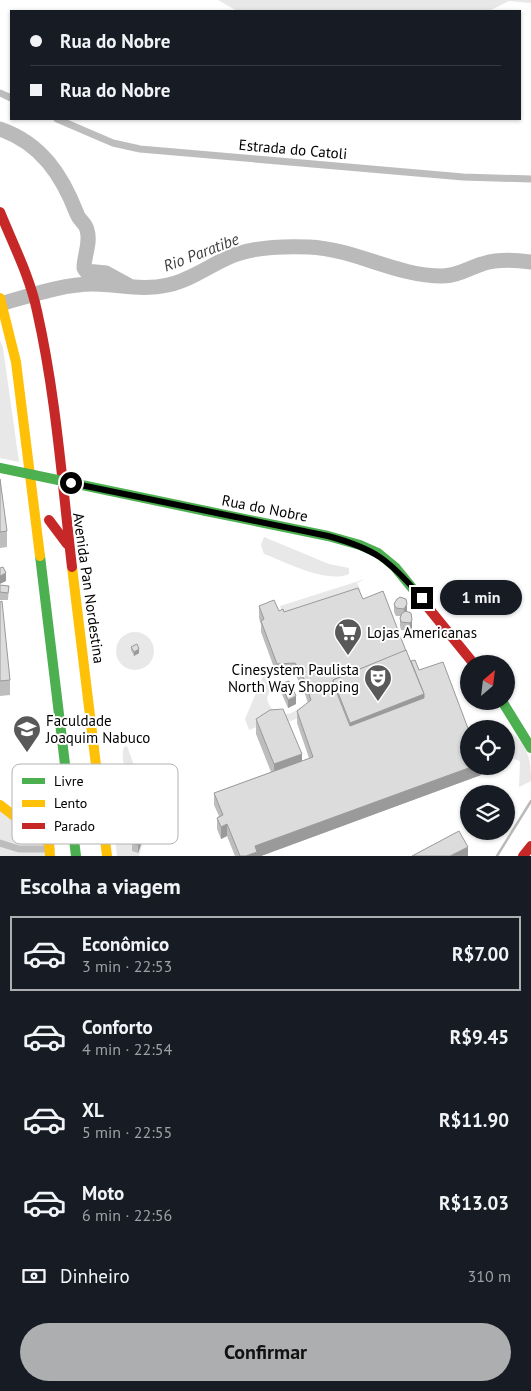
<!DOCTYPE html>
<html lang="pt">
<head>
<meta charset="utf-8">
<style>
	:root { --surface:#171b24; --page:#20242c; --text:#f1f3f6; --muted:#9ea1a6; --line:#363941; --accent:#adaeaf }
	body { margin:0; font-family:"PT Sans",sans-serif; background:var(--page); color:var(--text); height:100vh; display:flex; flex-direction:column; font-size:19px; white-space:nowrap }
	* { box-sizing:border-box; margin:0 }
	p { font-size:16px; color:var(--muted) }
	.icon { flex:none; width:28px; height:28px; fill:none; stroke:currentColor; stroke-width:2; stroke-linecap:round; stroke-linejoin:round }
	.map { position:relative; height:856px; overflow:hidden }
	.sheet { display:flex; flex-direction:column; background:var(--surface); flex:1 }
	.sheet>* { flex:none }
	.banner { position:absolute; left:10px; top:10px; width:511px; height:110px; border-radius:0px; box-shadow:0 1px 4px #0004; display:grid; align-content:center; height:110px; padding:0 20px; background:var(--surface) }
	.needle { width:32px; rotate:28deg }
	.buttons { position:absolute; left:460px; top:655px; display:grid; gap:10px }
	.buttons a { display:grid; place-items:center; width:55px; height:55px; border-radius:50%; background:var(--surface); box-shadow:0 1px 4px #0004; font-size:25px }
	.end { position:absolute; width:22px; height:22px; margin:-11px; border:6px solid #000; background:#fff; box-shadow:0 0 0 2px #fff }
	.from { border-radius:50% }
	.bubble { position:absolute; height:35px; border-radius:18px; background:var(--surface); box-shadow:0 1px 4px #0004; font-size:16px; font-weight:700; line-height:35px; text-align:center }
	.banner b { display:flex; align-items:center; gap:18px; height:48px; font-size:19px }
	.banner b+b { border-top:1px solid var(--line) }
	.banner i { width:12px; height:12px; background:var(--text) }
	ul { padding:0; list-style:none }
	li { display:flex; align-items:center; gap:15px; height:75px; margin:0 10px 8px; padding:0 10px; border:2px solid transparent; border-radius:0px }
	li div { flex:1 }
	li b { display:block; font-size:19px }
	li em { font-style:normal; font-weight:700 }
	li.active { border-color:var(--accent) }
	li>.icon { width:45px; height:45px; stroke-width:1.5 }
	h2 { padding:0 20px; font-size:22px; line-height:60px }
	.pay { display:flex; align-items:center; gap:12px; height:55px; padding:0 20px; font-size:19px }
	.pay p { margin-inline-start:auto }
	.primary-button { display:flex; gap:10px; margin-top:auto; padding:10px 20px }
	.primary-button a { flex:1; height:58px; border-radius:30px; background:var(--accent); color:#111; font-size:20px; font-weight:700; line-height:58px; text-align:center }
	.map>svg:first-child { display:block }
	.green { fill:#e8e8e8 }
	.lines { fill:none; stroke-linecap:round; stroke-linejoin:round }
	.stream { stroke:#bababa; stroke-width:2.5 }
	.river { stroke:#bababa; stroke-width:15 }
	.street { stroke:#bdbdbd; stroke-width:7 }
	.fast { stroke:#4caf50; stroke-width:10 }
	.slow { stroke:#ffc107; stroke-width:10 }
	.jam { stroke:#c62828; stroke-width:10 }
	.fast-bridge { stroke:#4caf50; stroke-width:10 }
	.wall { fill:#bdbdbd }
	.shaded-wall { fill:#9a9a9a }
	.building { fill:#dcdcdc; stroke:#9a9a9a }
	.route { stroke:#000; stroke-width:6 }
	.labels { text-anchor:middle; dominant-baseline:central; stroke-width:4; stroke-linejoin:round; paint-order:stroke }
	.street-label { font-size:15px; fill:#000; stroke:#fff }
	.poi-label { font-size:15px; fill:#000; stroke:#fff; text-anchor:start }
	.water-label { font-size:16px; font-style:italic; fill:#3e3e3e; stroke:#fff }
	.key { fill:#fff; stroke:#b2b2b2; stroke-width:1 }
	.key-label { font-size:14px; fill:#000 }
</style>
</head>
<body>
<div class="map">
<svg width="531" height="856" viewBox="0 0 531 856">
	<rect width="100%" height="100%" fill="#fff"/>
	<g class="green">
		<polygon points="218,0 531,0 531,3 509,1 489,11 237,11"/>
		<polygon points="0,340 3,348 19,462 0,458"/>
		<path d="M264 537 329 564 349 568V574C327 584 286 562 264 554L261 545Z"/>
		<polygon points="365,579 357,583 361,591 284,617 280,606"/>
		<circle cx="135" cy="651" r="19"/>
		<path d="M264 674 273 684 267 697C269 715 287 720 300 707L304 716 285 723 275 720 249 730 245 719Z"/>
		<path d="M506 729C527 743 531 757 531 781L519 787 520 761 514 759C512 748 506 740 506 729Z"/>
		<path d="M127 746 142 787C129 777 119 764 124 747Z"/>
		<polygon points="112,779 148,812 150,818 139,856 117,856 108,780"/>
		<polygon points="0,807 43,840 48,856 0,856"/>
	</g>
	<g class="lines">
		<polyline class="stream" points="497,856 531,801"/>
		<g class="river">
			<path d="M0 129C41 143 62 175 77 214 79 220 86 224 87 230 91 243 84 255 84 268L86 271 106 273 128 285"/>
			<path d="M0 304C29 296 63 284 93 284 119 284 142 291 168 285 192 280 211 264 234 255 256 247 286 246 309 247 355 249 396 276 442 276 457 276 469 268 482 264 497 259 516 260 531 262"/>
		</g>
		<g class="street">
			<polyline points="0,93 11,98"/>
			<polyline points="57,119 113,143 140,149 463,177 531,179"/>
			<polyline points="0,843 19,849 51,849"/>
		</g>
		<g class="fast">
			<polyline points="206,511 328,536 360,545 378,553 395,567 426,605"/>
			<polyline points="40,556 76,856"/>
			<polyline points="502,701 531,748"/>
		</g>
		<g class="slow">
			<polyline points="0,298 16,362 40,556"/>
			<polyline points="72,567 107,856"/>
			<polyline points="0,805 49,843 50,856"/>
		</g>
		<g class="jam">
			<path d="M0 212C13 244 30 277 37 311 56 395 62 482 72 567"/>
			<polyline points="49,520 67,544"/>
			<polyline points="426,605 474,664"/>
			<polyline points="523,856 531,846"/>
		</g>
		<polyline class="fast-bridge" points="0,468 206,511"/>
	</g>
	<g class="wall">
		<polygon points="0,479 7,531 7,547 0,548"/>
		<polygon points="0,585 9,586 8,600 0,600"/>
		<polygon points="363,599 406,651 411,661 419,670 481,766 481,775 261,856 235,856 227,836 221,839 217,829 217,818 219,816 214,805 214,793 271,772 256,734 256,719 302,761 309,758 297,723 297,711 308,703 304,691 295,674 277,676 261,632 261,625 259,618 259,606 279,611 284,612"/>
		<polygon points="397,599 407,612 412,628 410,631 401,630 400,626 400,616 396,616 394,612 394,604"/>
		<polygon points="0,602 10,680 10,695 0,696"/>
		<polygon points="131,647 139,653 134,656 131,650"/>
		<polygon points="281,684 296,704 288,708 281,692"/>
		<polygon points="125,832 129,836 129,840 125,841"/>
		<polygon points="142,842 138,853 132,851 132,843"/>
	</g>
	<g class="shaded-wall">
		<polygon points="6,573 6,581 0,584 0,576"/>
		<polygon points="407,604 407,611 404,617 404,609"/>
		<polygon points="412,620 412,628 410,631 410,623"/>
		<polygon points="139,649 139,653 134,656 134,652"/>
		<polygon points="424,694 424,710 350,738 350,723"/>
		<polygon points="296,696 296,704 288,708 288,700"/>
		<polygon points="302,754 302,770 274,779 274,764"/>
		<polygon points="474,766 481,766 481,775 261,856 246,856 255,846"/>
		<polygon points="227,824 227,836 221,839 221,827"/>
		<polygon points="142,834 142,842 138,853 138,845"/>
		<polygon points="468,847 468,856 450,856"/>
	</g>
	<g class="building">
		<polygon points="0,479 7,531 0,532"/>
		<polygon points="3,567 6,573 0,576 0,568"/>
		<polygon points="0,585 9,586 8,593 0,592"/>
		<polygon points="358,588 363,599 383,591 406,651 333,680 333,683 350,726 424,698 424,694 411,661 415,660 419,670 443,662 469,731 469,766 474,766 255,846 257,852 246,856 240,856 227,824 221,827 217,818 223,815 214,793 313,757 297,711 311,700 304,679 295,663 277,664 261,621 264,619 259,606 274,600 279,611 283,609 284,612"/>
		<polygon points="400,597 406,599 407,604 404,609 396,608 394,604 397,599"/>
		<polygon points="2,601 10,680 0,681 0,602"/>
		<polygon points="406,611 411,613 412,620 410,623 401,622 400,618 402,613"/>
		<polygon points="137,644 139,649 134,652 131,647"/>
		<polygon points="406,650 424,694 350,723 333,680"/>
		<polygon points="289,681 296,696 288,700 281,684"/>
		<polygon points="283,709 302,754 274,764 256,719 270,710"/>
		<polygon points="459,831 468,847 450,856 412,856"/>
		<polygon points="135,832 142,834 138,845 132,843"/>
	</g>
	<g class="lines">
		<path class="route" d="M71 483 328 536C376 549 389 560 422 598"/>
	</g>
	<defs>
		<g id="supermarket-pin" transform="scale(1.4375)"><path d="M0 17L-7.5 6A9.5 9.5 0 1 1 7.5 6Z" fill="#595959" stroke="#fff"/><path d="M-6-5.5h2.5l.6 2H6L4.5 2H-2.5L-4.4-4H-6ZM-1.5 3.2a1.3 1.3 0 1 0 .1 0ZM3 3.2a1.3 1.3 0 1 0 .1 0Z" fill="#fff"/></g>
		<g id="theatre-pin" transform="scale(1.4375)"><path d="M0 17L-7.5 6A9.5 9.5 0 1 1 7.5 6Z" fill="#595959" stroke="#fff"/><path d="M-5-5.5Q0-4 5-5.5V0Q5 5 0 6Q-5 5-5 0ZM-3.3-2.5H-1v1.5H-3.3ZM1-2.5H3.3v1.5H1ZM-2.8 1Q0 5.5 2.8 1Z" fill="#fff"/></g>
		<g id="university-pin" transform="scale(1.4375)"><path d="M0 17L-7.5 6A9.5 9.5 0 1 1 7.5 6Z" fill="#595959" stroke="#fff"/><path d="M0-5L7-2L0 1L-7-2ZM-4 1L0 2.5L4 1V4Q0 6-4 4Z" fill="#fff"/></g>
	</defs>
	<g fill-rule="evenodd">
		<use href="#supermarket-pin" x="348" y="632"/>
		<use href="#theatre-pin" x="378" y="678"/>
		<use href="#university-pin" x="27" y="729"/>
	</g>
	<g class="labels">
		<g class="street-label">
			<text transform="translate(293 149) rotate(5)">Estrada do Catoli</text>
			<text transform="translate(265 508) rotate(11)">Rua do Nobre</text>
			<text transform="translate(89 588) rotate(82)">Avenida Pan Nordestina</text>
		</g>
		<g class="poi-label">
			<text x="367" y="632">Lojas Americanas</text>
			<text x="359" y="669" text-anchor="end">Cinesystem Paulista<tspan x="359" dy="17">North Way Shopping</tspan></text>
			<text x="46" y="720">Faculdade<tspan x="46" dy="17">Joaquim Nabuco</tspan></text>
		</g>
		<g class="water-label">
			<text transform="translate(201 252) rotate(-21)">Rio Paratibe</text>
		</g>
	</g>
	<rect x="12" y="764" width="166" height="80" rx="8" class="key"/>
	<rect x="22" y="778" width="23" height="6" fill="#4caf50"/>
	<rect x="22" y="800" width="23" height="7" fill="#ffc107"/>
	<rect x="22" y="823" width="23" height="6" fill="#c62828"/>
	<g class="key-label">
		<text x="54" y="786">Livre</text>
		<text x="54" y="808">Lento</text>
		<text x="54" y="831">Parado</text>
	</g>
</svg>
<div class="buttons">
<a><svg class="needle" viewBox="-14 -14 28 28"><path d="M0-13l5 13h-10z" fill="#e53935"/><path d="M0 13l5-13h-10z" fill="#9ea1a6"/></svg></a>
<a><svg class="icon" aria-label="locate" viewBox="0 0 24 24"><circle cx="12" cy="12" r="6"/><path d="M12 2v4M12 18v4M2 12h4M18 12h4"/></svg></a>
<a><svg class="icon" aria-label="layers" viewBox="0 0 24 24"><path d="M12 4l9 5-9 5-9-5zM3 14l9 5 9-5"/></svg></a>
</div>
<i class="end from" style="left:71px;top:483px"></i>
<i class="end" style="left:422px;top:598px"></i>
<div class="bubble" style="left:440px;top:580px;width:82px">1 min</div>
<div class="banner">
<b><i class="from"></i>Rua do Nobre</b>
<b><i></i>Rua do Nobre</b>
</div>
</div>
<section class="sheet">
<h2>Escolha a viagem</h2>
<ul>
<li class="active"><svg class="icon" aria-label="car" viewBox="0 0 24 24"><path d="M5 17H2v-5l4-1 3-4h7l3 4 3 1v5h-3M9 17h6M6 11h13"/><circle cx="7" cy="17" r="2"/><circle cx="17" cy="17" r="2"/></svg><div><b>Econômico</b><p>3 min · 22:53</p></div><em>R$7.00</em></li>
<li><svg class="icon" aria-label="car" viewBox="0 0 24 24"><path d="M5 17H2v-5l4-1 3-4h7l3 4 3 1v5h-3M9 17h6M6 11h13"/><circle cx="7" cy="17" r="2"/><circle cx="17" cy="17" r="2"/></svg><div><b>Conforto</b><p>4 min · 22:54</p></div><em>R$9.45</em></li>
<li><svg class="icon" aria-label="car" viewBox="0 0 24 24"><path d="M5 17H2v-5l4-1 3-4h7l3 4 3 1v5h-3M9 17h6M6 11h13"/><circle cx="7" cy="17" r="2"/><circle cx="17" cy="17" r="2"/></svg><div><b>XL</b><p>5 min · 22:55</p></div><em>R$11.90</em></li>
<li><svg class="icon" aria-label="car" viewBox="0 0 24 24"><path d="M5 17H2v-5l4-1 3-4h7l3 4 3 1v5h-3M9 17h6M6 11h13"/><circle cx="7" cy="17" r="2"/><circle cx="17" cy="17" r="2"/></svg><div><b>Moto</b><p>6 min · 22:56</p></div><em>R$13.03</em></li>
</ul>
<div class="pay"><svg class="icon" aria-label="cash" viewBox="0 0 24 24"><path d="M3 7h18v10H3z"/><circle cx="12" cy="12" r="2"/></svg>Dinheiro<p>310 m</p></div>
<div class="primary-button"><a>Confirmar</a></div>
</section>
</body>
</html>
